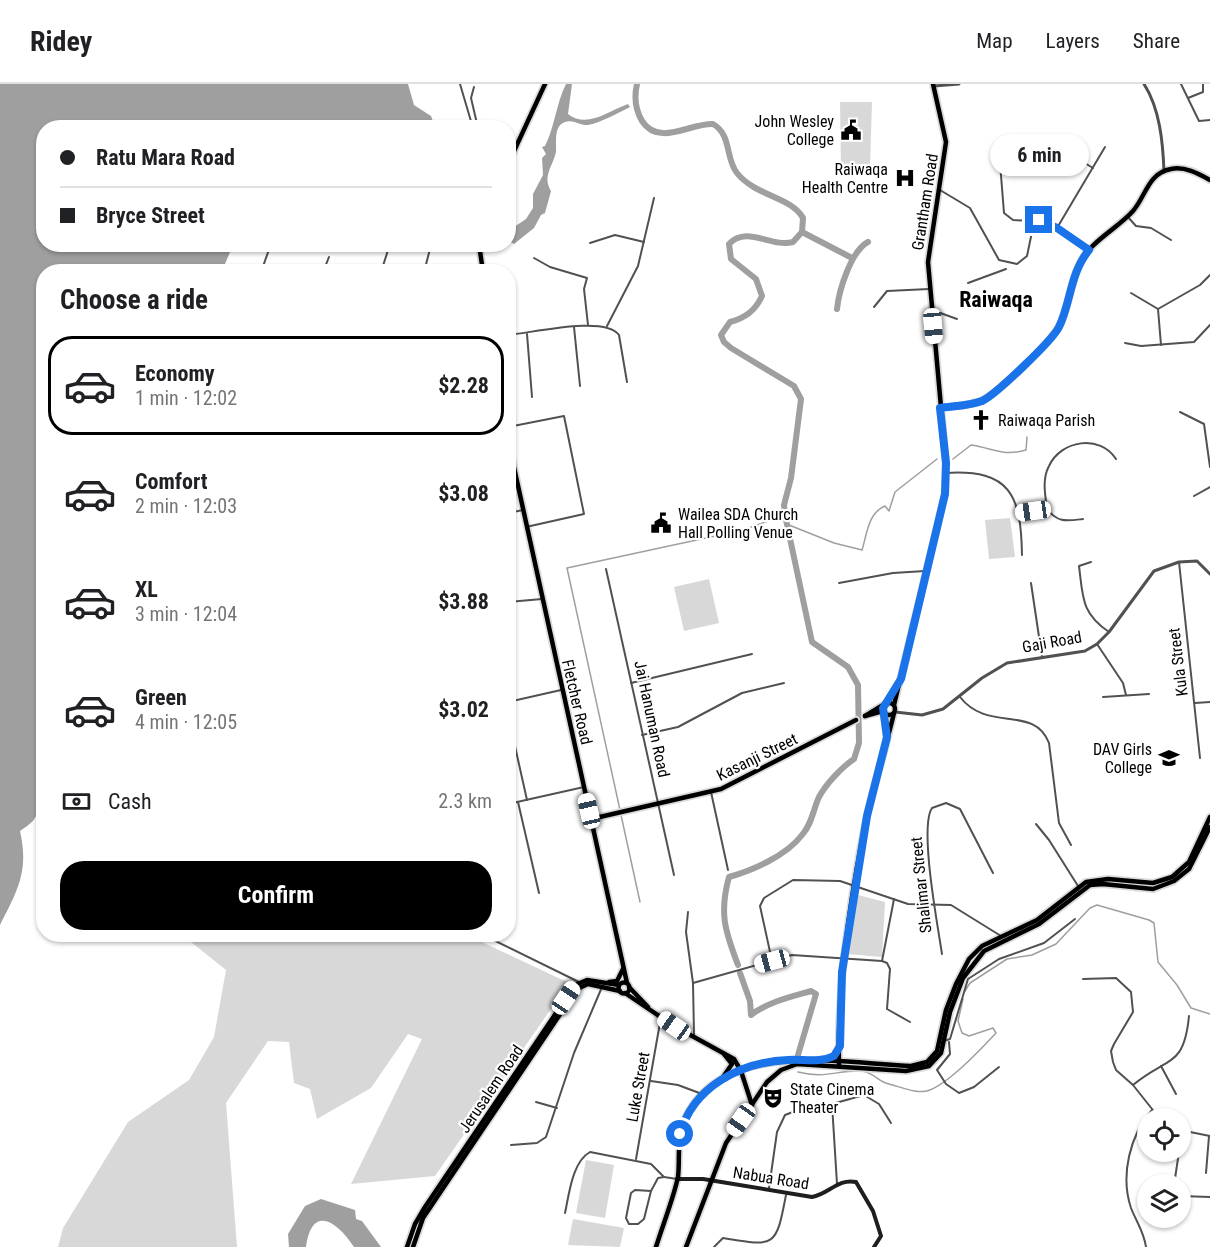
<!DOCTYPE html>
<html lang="en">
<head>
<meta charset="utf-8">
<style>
	:root { --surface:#fff; --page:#f6f6f6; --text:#202124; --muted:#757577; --line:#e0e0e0; --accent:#000 }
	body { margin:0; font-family:"Roboto Condensed",sans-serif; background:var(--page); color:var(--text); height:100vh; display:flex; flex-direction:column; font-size:22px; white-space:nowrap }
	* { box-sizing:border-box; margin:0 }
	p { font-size:20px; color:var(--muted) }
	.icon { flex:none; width:33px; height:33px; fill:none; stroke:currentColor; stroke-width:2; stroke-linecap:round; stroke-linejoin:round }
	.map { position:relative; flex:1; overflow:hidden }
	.side { position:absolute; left:36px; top:180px; width:480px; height:678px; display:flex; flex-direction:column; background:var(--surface); border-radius:24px; box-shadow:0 2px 4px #0004 }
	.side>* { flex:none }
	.banner { position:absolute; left:36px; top:36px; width:480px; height:132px; border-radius:24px; box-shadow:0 2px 4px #0004; display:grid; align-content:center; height:132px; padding:0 24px; background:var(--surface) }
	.tools { position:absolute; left:1137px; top:1024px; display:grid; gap:12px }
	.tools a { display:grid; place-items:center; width:54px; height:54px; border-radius:50%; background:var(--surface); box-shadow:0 2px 4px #0004; font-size:30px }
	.end { position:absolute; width:27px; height:27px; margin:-14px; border:8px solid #1a73e8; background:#fff; box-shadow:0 0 0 3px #fff }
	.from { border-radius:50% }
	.bubble { position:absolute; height:42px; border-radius:21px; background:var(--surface); box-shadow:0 2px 4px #0004; font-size:20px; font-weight:700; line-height:42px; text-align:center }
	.car { position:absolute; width:18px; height:36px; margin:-18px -9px; border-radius:8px; box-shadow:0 0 4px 2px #0007; background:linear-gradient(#fff 24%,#345 0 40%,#fff 0 76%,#345 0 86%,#fff 0) }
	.banner b { display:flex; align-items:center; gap:21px; height:57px; font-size:22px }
	.banner b+b { border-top:2px solid var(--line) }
	.banner i { width:15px; height:15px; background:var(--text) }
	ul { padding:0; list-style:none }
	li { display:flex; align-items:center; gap:18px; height:99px; margin:0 12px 9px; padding:0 12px; border:3px solid transparent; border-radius:24px }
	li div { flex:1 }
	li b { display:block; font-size:22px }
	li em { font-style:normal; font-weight:700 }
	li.active { border-color:var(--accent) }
	li>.icon { width:54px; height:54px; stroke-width:1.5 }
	h2 { padding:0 24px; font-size:27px; line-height:72px }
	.pay { display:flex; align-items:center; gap:15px; height:66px; padding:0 24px; font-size:22px }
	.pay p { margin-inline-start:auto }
	.button { display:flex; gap:12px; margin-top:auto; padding:12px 24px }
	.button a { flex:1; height:69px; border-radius:24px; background:var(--accent); color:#fff; font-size:24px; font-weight:700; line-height:69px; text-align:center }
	header { display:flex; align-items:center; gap:36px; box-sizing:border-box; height:84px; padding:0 30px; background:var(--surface); border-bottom:2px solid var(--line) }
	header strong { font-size:28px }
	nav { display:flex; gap:33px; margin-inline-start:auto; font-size:21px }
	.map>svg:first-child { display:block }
	.green { fill:#d8d8d8 }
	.water { fill:#9f9f9f }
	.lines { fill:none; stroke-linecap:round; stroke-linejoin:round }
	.stream { stroke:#9f9f9f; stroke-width:1.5 }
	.river { stroke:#9f9f9f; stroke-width:6 }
	.primary-casing { stroke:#dbdbdb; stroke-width:8 }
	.trunk-casing { stroke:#dbdbdb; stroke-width:8 }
	.minor { stroke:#515151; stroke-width:2 }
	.tertiary { stroke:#515151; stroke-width:3 }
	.secondary { stroke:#1e1e1e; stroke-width:4 }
	.primary { stroke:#000; stroke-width:4.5 }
	.trunk { stroke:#000; stroke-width:4.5 }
	.route { stroke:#1a73e8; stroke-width:8 }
	.labels { text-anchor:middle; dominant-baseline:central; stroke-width:4.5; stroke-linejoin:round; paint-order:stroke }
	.poi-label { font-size:16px; fill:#000; stroke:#fff; text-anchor:end }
	.street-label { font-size:16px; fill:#000; stroke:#fff }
	.district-label { font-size:22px; font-weight:bold; fill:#000; stroke:#fff }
</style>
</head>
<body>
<header>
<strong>Ridey</strong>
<nav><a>Map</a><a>Layers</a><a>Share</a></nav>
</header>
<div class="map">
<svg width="1210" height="1163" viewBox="0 0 1210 1163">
	<rect width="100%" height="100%" fill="#fff"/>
	<g class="green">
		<polygon points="840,18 872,18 870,84 841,85"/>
		<polygon points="1010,434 1015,473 989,475 985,436"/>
		<polygon points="709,495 719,539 684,547 674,503"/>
		<polygon points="858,811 885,818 882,873 847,870"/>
		<polygon points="187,851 467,851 569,899 435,1092 351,1100 422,955 408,950 371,1004 317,1035 310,1005 294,999 289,958 268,957 226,1019 237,1163 58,1163 63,1144 128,1038 189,996 214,953 226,886 186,854"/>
		<polygon points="586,1076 614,1081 605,1134 576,1129"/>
		<polygon points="573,1135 624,1144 620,1163 568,1161"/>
	</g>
	<g class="water">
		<path d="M0 0H408L414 21 431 32 435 43 44 44V160L233 161 222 187 44 188 43 722 38 724C37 736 30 740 20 747 29 787 18 806 0 841Z"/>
		<path d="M566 0H572L568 30C587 45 608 27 628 20L630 23C616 30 602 38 588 41 581 42 573 35 565 38 553 42 557 59 556 68 553 82 542 92 551 107L545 129 541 131 534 144 514 160 509 157V142L514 143 526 135 533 124V110L543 91 542 74 546 70 542 63 545 62C555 42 556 20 566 0Z"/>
		<path d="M321 1115 355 1126 356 1135 362 1137 381 1163H354C337 1137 312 1120 306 1163H289L288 1150 305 1122Z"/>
	</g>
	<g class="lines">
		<g class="stream">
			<path d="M953 375 971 361C993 364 1002 373 1026 366L1027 353"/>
			<path d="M789 441 834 459 862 466C867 450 868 429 885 422L889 427 895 408 937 375"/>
			<polyline points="620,726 567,484 743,446 785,431"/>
			<polyline points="621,731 640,818"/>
			<polyline points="965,907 970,899 1007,875 1032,871 1056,860 1090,824 1097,821 1149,836 1154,839 1158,878 1177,901 1191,924 1210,930"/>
			<path d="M798 988C826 995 837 986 861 987 874 988 878 998 889 1000 901 1003 918 1011 930 1006 951 997 980 966 996 949L993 944 969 952 962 949 958 937 963 915"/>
		</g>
		<g class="river">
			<path d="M637 0C634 13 635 25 642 37 659 63 690 39 713 40 732 51 725 74 737 89 755 112 792 113 803 134L802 148 793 158C771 164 747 141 729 160L731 175 756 195 762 212C755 227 745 234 730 238L721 251 724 258 731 264 794 302 801 315 791 394 784 421 785 431 812 558 848 583 858 601 859 659 854 675C842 683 826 700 819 713 813 726 812 740 802 751 786 772 753 786 729 793 719 829 725 847 738 881"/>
			<polyline points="802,148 852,174"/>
			<path d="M837 225C839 206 851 167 868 158"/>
			<path d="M740 889 750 917 751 931C768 918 790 913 811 907L816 910 798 971"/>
		</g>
		<g class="primary-casing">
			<g id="primary">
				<polyline points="508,80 545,0"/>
				<polyline points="479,160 483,188"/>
				<path d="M940 324C954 322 968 322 981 317 997 311 1043 264 1054 250 1069 231 1069 202 1079 181 1089 158 1117 145 1133 127 1146 112 1148 89 1171 85 1185 82 1199 90 1210 96"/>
				<polyline points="508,356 627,899"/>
				<polyline points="887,618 898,600"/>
				<circle cx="889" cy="625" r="6"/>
				<polyline points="894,621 945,410 946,379 928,178 946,58 933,0"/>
				<polyline points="884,629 886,650"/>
				<polyline points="865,632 883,621"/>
				<polyline points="865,632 883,627"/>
				<polyline points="591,735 721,705 856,636"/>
				<polyline points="609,898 617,897 623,885"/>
				<circle cx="624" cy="904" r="5.5"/>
				<polyline points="629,903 648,923"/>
				<polyline points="625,909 674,942 734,975 741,987 752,1021"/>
				<path d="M839 981C837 898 850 813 867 731 875 697 886 663 894 629"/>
				<polyline points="407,1163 415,1140 425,1123 575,901 587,896 619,901"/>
				<polyline points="413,1163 423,1134 577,905 588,900 620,907"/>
			</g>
		</g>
		<g class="trunk-casing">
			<g id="trunk">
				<polyline points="826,976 834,972 840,962"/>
				<polyline points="723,993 732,980 724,970"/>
				<path d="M656 1163C663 1140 673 1116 678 1093 680 1076 677 1060 682 1043 712 953 840 979 911 982L927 978 937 967 946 926 956 900 969 875 982 862 1037 836 1086 798 1108 795 1153 799 1172 793 1189 778 1210 733"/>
				<polyline points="686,1163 726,1059 767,998 781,986 797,980 906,987 929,982 941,969 950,928 963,894 984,867 1039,840 1090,801 1103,800 1153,805 1174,797 1189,785 1210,743"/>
			</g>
		</g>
		<g class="minor">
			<polyline points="460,0 473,44"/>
			<polyline points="1181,0 1199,37 1210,36"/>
			<polyline points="474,3 471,14 478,44"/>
			<polyline points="1188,14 1203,8 1203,0"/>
			<polyline points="508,59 515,61"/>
			<polyline points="1070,70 1093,84"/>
			<polyline points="1025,76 1000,79 1004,129 1013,136 1036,137"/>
			<polyline points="940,106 970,124 999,176 1017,180 1027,172 1033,143 1039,136 1057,144 1089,166"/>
			<polyline points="1127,132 1136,142 1151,144 1171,156"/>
			<polyline points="1057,144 1105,63"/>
			<polyline points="590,159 615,151 644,158"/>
			<polyline points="534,174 550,183 587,194 584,205 588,241"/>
			<polyline points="261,188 271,160"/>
			<polyline points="323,188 329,173"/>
			<polyline points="381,188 390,160"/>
			<polyline points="424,188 430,165 425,160"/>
			<polyline points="968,199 1006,185"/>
			<polyline points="1131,209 1158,225"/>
			<polyline points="874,223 887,207 929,205"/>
			<polyline points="1158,225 1200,201 1210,191"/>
			<polyline points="1158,225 1161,261"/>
			<polyline points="932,226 957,235"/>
			<polyline points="607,242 638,182 654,114"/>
			<polyline points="574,243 580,302"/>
			<polyline points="527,250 532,313"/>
			<path d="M508 251C532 249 605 231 619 251L627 298"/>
			<polyline points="1125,259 1141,262 1194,258 1210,241"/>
			<polyline points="1180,328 1204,340 1210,383"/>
			<polyline points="508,343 564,332 584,430 526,443"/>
			<path d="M946 389C1011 385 1021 412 1022 471"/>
			<polyline points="1194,412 1210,403"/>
			<path d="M1047 425C1045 410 1042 395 1049 382 1061 356 1100 350 1116 375"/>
			<path d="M1020 428 1047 425C1058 439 1066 437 1083 435"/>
			<polyline points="508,429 523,426"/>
			<path d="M1091 478 1079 482C1083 513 1081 529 1109 548"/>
			<polyline points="1179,478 1200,674"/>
			<polyline points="606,485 674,791"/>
			<polyline points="839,499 893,489 925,487"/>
			<polyline points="1031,499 1042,573"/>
			<polyline points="508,518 542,515"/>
			<polyline points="1097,560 1123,599 1126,611"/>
			<polyline points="631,599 752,570"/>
			<path d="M960 613C988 649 1034 620 1049 659L1059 739 1071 761"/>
			<polyline points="1103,613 1149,610"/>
			<polyline points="508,618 561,606"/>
			<polyline points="1195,619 1210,618"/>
			<polyline points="508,631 527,716"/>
			<polyline points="642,651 678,643 742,609 784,599"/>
			<polyline points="711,708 728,786"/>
			<polyline points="518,718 539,809"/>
			<polyline points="508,720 584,703"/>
			<polyline points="1036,740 1049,756 1078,802"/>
			<polyline points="688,828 686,848 693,899 694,951"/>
			<polyline points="481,850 581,899"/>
			<path d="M942 870C938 843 919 743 932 724L946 719 960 725 993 789"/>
			<polyline points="772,877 760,822 764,814 793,796 840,797 908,820 951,821 1001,852"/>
			<polyline points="882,877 894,815"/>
			<polyline points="1083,895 1116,894 1131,908 1133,928 1114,960 1111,967 1113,978 1116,986 1133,1001 1160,1035"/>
			<polyline points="693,899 792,871 882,877 887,879 890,885 887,925 910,938"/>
			<polyline points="944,957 950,955 968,895 999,875 1044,859 1075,835"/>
			<polyline points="949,958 950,970 937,986 946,1000 959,1009 974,1003 999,983"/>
			<polyline points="1161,982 1176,1010"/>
			<polyline points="651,997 678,1001 702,1010"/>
			<path d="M1133 1001C1168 972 1184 984 1189 932"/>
			<polyline points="536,1018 557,1024"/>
			<polyline points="832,1020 837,1100"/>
			<polyline points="1180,1046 1210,1052"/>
			<polyline points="1180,1060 1185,1048"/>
			<polyline points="511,1061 537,1059 546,1053 574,969 602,903"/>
			<polyline points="636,1075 661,933"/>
			<polyline points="1206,1089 1209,1052"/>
			<polyline points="1174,1101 1179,1068"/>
			<polyline points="769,1104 777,1048 785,1031 806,1023 832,1020 864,1011 879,1020 891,1039"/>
			<polyline points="651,1107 635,1106 631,1109 626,1134 629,1140 638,1140 644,1135 651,1107 658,1094 664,1093"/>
			<polyline points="1180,1112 1210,1113"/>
			<path d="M565 1129C569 1111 572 1078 590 1068L651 1080 664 1093 677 1095"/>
			<path d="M714 1163 723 1154C776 1163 776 1163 786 1111"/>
			<path d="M1146 1163C1144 1148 1136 1137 1131 1124 1120 1091 1130 1051 1152 1026"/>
		</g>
		<g class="tertiary">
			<path d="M1144 0C1160 25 1163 59 1164 88"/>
			<polyline points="934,2 959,0"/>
			<polyline points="895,628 922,631 943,625 982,594 1007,579 1085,567 1097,560 1109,548 1154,487 1179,478 1197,477 1210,490"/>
		</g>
		<path class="secondary" d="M677 1095H703L812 1113C829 1110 838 1094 856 1098L873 1127 881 1152 874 1163"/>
		<use href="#primary" class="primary"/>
		<use href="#trunk" class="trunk"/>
	</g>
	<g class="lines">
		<path class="route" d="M680 1050C693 1003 740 978 788 976 804 975 820 979 834 972L840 962 842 888 867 732 887 653 883 624 901 595 945 410 946 379 940 324C954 322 969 322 982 317 995 311 1052 257 1059 243 1071 218 1070 189 1089 166L1057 144 1039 136"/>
	</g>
	<defs>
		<g id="civic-bare" transform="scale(1.62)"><path d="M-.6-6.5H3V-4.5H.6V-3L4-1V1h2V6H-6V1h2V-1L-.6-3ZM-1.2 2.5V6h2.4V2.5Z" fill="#000" stroke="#fff" stroke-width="2.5" paint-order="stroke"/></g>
		<g id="hospital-bare" transform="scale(1.62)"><path d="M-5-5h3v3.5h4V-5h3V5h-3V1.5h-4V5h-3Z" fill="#000" stroke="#fff" stroke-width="2.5" paint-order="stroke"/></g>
		<g id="church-bare" transform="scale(1.62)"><path d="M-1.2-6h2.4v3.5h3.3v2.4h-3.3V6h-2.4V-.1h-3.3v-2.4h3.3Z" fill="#000" stroke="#fff" stroke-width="2.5" paint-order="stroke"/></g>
		<g id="university-bare" transform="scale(1.62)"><path d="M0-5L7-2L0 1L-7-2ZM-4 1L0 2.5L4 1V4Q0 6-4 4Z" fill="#000" stroke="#fff" stroke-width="2.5" paint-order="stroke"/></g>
		<g id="theatre-bare" transform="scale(1.62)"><path d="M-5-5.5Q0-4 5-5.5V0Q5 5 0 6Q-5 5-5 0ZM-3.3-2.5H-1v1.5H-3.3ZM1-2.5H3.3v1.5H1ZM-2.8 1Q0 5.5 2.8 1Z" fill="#000" stroke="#fff" stroke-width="2.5" paint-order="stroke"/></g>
	</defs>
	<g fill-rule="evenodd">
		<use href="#civic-bare" x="851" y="46"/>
		<use href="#hospital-bare" x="905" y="94"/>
		<use href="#church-bare" x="981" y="336"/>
		<use href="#civic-bare" x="661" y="439"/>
		<use href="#university-bare" x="1169" y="674"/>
		<use href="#theatre-bare" x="773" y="1014"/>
	</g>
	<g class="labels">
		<g class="poi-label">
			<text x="834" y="37">John Wesley<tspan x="834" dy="18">College</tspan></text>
			<text x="888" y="85">Raiwaqa<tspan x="888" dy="18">Health Centre</tspan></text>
			<text x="998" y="336" text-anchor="start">Raiwaqa Parish</text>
			<text x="678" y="430" text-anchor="start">Wailea SDA Church<tspan x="678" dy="18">Hall Polling Venue</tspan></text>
			<text x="1152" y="665">DAV Girls<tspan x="1152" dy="18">College</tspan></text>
			<text x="790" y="1005" text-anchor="start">State Cinema<tspan x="790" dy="18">Theater</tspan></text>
		</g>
		<g class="street-label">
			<text transform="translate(925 118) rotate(-81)">Grantham Road</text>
			<text transform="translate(1052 558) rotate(-10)">Gaji Road</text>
			<text transform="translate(1178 578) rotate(-97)">Kula Street</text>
			<text transform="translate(577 618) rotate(77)">Fletcher Road</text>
			<text transform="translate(652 635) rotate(78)">Jai Hanuman Road</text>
			<text transform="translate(757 673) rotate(-26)">Kasanji Street</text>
			<text transform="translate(921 801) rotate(-96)">Shalimar Street</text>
			<text transform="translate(638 1003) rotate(-80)">Luke Street</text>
			<text transform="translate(491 1005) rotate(-56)">Jerusalem Road</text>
			<text transform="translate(771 1094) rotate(9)">Nabua Road</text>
		</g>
		<g class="district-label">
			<text x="996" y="215">Raiwaqa</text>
		</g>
	</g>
</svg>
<div class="tools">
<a><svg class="icon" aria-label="locate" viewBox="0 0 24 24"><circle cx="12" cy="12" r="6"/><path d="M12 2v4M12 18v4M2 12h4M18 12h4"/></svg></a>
<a><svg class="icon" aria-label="layers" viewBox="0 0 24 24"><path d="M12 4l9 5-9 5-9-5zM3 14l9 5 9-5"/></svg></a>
</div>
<i class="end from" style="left:680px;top:1050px"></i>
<i class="end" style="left:1039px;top:136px"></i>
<div class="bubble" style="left:990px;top:50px;width:99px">6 min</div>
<i class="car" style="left:933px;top:242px;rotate:175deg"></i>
<i class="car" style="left:1033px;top:427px;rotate:262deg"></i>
<i class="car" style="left:589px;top:727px;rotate:347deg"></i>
<i class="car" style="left:772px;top:877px;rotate:255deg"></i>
<i class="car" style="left:566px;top:914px;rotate:34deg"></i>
<i class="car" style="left:674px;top:942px;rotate:305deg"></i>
<i class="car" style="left:741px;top:1036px;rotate:215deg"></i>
<div class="banner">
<b><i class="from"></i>Ratu Mara Road</b>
<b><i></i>Bryce Street</b>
</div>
<section class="side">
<h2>Choose a ride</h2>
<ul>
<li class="active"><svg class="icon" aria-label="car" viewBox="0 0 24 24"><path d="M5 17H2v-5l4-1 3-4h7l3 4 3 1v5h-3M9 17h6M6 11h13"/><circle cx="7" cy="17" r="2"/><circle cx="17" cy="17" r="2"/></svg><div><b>Economy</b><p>1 min · 12:02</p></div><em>$2.28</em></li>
<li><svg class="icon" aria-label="car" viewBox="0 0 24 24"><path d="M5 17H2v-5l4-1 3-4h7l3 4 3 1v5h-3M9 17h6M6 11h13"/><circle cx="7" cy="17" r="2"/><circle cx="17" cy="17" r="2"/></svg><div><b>Comfort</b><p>2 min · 12:03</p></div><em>$3.08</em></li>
<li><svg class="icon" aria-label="car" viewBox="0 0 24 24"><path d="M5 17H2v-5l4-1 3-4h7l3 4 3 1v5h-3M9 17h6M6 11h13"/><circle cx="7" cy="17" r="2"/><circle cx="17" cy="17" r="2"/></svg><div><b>XL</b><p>3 min · 12:04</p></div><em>$3.88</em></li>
<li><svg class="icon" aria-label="car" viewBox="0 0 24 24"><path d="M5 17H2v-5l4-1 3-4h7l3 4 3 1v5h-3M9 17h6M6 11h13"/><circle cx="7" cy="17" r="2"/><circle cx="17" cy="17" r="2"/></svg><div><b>Green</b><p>4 min · 12:05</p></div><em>$3.02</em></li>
</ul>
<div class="pay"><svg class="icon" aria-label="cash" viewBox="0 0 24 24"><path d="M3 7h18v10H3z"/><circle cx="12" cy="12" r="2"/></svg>Cash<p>2.3 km</p></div>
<div class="button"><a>Confirm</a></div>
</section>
</div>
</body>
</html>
